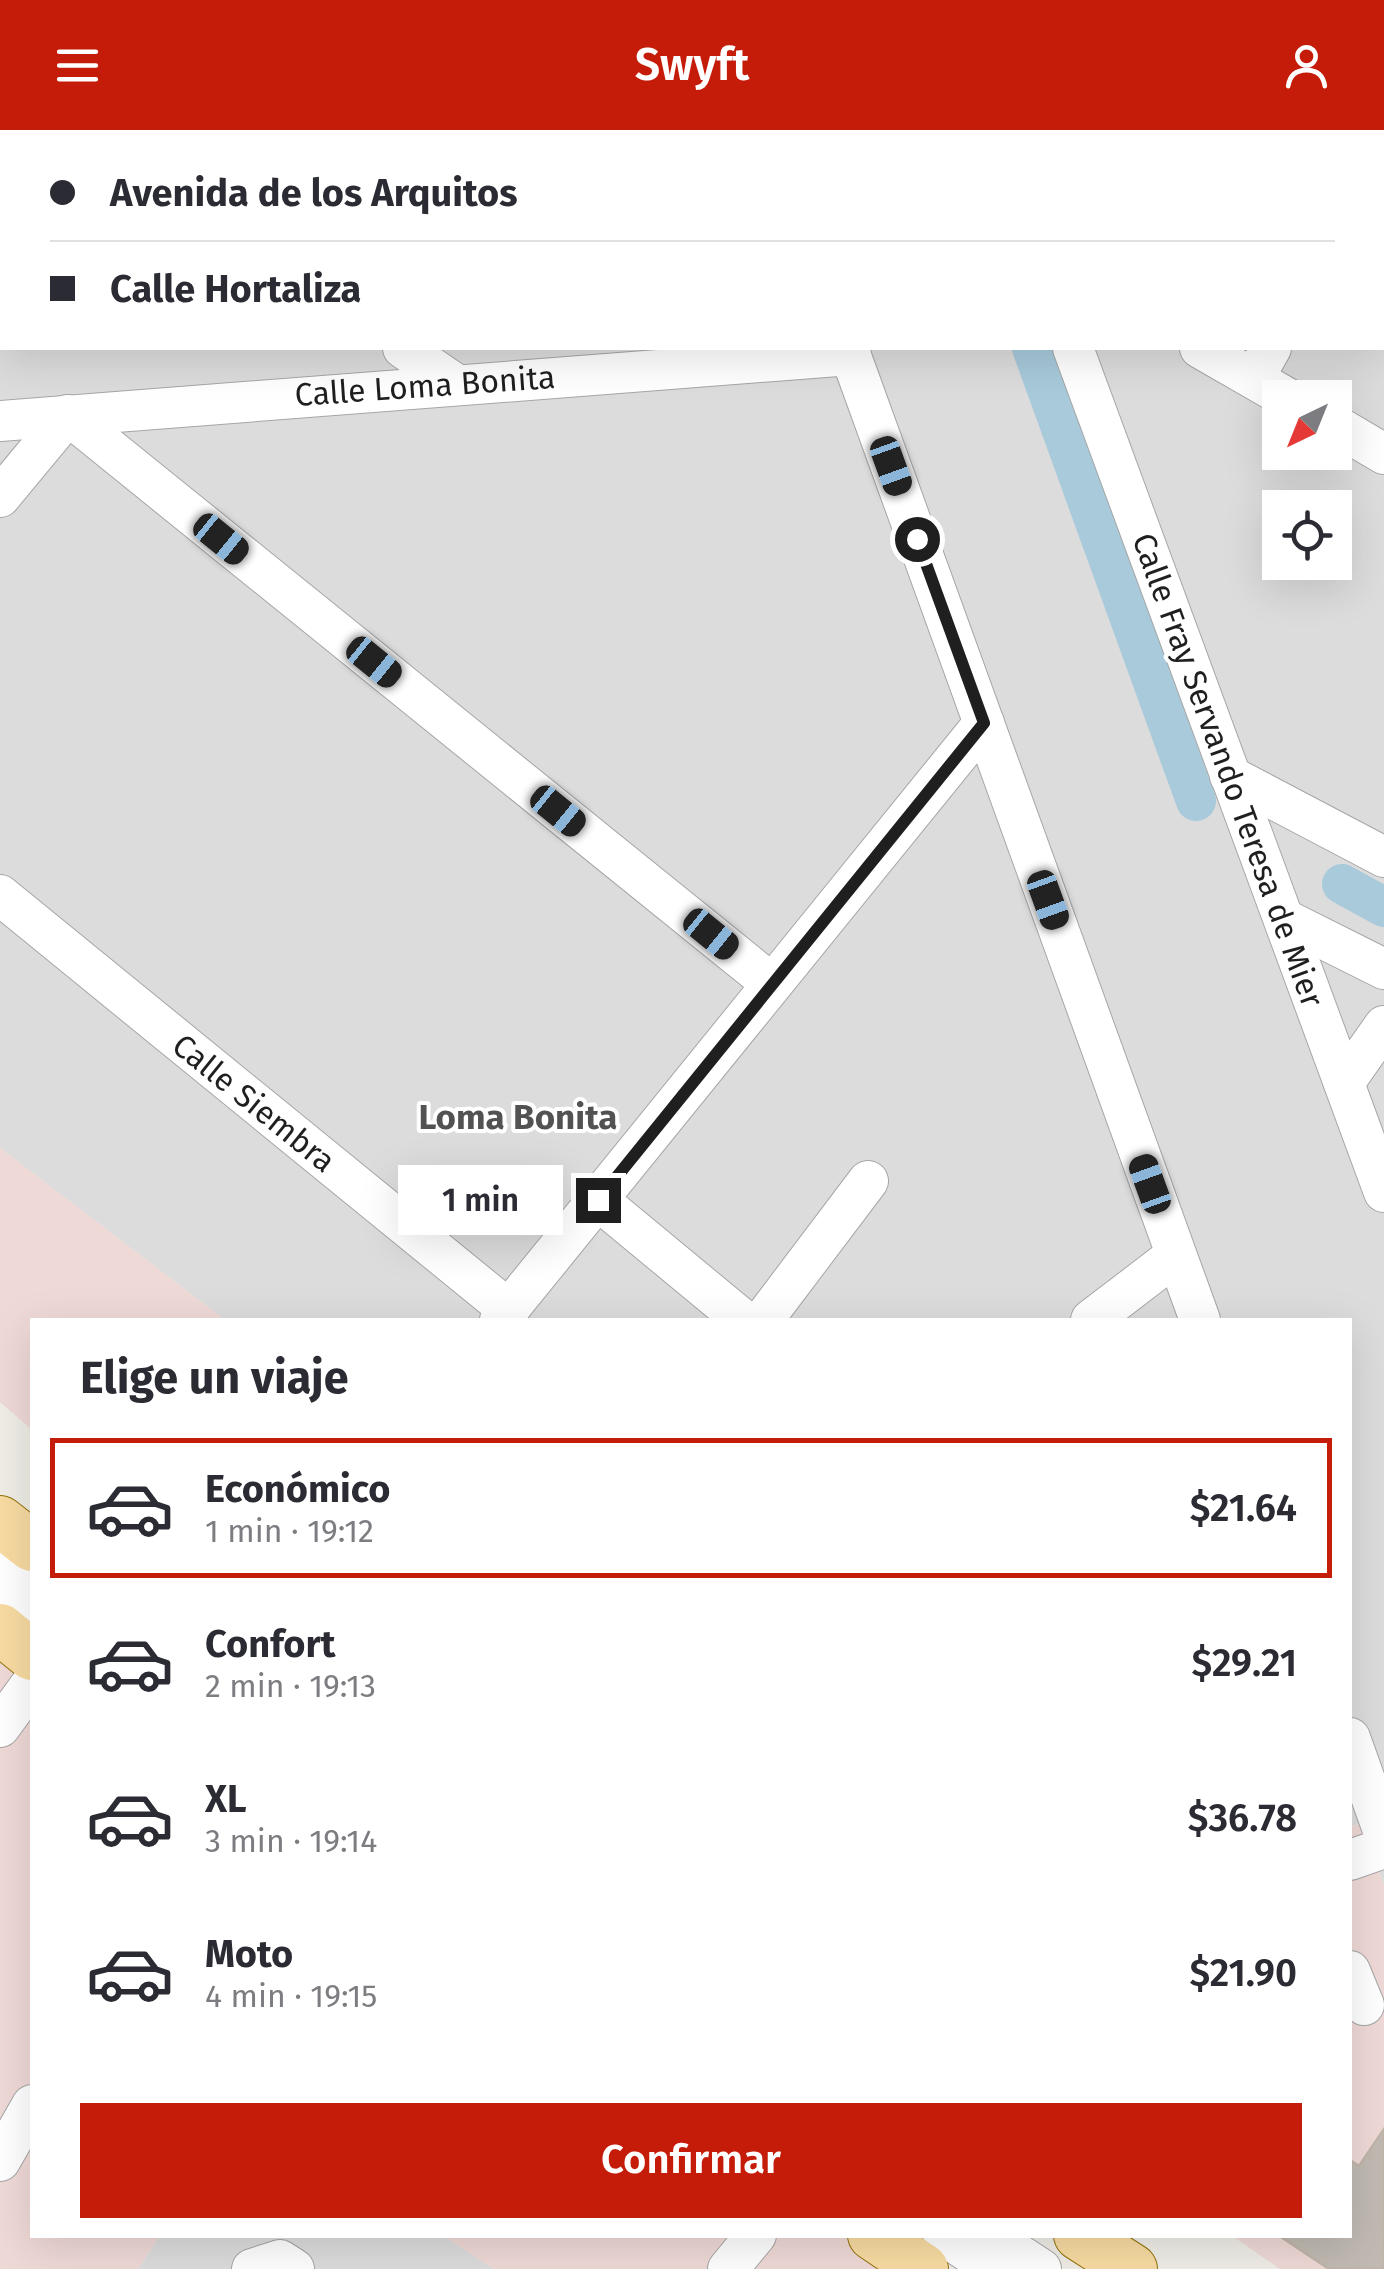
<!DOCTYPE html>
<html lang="es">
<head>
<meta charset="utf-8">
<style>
	:root { --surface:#fff; --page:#f2f2f3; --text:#2b2b33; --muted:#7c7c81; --line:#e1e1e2; --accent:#c51c09 }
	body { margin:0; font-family:"Fira Sans",sans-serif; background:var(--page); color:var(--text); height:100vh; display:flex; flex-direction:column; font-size:38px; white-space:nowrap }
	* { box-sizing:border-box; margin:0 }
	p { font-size:32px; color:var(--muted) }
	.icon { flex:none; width:55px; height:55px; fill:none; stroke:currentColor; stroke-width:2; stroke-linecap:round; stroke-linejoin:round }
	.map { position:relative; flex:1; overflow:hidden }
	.details { position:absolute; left:30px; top:1188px; width:1322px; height:920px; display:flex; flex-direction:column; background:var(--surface); border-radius:0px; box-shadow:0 10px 40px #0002 }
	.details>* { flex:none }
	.guide { position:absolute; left:0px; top:0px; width:1385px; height:220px; box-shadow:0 10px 40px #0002; display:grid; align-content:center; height:220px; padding:0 50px; background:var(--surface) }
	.needle { width:65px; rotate:223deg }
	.tools { position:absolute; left:1262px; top:250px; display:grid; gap:20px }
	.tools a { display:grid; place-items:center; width:90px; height:90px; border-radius:0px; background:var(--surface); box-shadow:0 10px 40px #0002; font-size:50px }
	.end { position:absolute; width:45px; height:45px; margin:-22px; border:12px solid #1f1f1f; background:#fff; box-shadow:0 0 0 5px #fff }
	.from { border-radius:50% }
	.bubble { position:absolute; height:70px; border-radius:0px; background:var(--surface); box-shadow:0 10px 40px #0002; font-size:32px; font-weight:600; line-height:70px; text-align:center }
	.car { position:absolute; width:30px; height:60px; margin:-30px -15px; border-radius:12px; box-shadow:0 0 8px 2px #0007; background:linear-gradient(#222 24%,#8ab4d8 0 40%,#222 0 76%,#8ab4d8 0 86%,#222 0) }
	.guide b { display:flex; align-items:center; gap:35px; height:95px; font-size:38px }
	.guide b+b { border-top:2px solid var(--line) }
	.guide i { width:25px; height:25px; background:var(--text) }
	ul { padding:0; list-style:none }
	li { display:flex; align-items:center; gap:30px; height:140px; margin:0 20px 15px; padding:0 30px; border:5px solid transparent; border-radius:0px }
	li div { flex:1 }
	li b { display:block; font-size:38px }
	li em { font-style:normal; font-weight:600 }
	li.selected { border-color:var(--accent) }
	li>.icon { width:90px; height:90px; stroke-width:1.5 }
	h2 { padding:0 50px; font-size:45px; line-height:120px }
	.button { display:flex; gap:20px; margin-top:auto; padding:20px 50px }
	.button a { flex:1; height:115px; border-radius:0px; background:var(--accent); color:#fff; font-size:40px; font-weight:600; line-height:115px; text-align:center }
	header { display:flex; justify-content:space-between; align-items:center; height:130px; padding:0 50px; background:var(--accent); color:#fff; font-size:45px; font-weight:600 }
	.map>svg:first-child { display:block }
	.residential { fill:#dddcdc; fill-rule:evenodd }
	.commercial { fill:#efd9d6 }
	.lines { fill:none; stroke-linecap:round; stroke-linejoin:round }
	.canal { stroke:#a8cadb; stroke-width:40 }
	.building { fill:#c0bab2; stroke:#c0b5a9; stroke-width:2.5 }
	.minor-casing { stroke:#a6a6a6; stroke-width:42 }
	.major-casing { stroke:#937207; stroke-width:52 }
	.minor { stroke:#fff; stroke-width:40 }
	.major { stroke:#f8dba2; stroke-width:50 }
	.route { stroke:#1f1f1f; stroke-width:12 }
	.labels { text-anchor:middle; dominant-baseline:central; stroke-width:8; stroke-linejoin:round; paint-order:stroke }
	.street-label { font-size:32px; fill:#1f1f1f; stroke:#fff }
	.neighbourhood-label { font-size:35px; font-weight:bold; fill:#525252; stroke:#fff }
</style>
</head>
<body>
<header><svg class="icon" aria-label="menu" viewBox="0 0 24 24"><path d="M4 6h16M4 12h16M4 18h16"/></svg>Swyft<svg class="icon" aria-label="person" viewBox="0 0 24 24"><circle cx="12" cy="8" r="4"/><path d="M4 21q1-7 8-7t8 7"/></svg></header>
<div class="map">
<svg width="1384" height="2139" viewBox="0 0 1384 2139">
	<rect width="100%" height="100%" fill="#efede6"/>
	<g class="residential">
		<path d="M0 0H1384V1755L1361 1694 1350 1696V1190H225L0 1018ZM2 2H1382V218H2ZM1280 268H1335V322H1280ZM1280 378H1335V432H1280Z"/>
		<polygon points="160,2105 442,2105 494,2139 138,2139"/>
	</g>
	<g class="commercial">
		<polygon points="0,1018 225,1190 32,1190 32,1300 0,1272"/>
		<polygon points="0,1499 32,1525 32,2105 160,2105 138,2139 0,2139"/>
		<polygon points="1361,1694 1384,1755 1384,2139 1280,2139 1231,2105 1350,2105 1350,1696"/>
		<polygon points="442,2105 873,2105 923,2139 494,2139"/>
	</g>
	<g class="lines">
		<g class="canal">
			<polyline points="685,0 689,2"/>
			<polyline points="1032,218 1196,671"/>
			<polyline points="1342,754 1384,777"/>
		</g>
	</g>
	<polygon class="building" points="1384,1999 1384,2139 1329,2139 1278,2105 1350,2105 1350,2030 1359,2036"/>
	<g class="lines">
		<g class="minor-casing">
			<g id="minor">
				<polyline points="90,0 93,2"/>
				<polyline points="571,0 574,2"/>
				<polyline points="770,0 771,2"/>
				<polyline points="994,0 995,2"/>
				<polyline points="403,218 454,253"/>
				<polyline points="848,218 1200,1190"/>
				<polyline points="1073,218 1384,1062"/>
				<polyline points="1200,218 1287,268"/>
				<polyline points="1254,248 1271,218"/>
				<polyline points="0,291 851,225"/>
				<polyline points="1335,295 1384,324"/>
				<polyline points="0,367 68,285 772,854"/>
				<polyline points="1230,646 1384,727"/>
				<polyline points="0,765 509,1180"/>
				<polyline points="1284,789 1384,839"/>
				<polyline points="1344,953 1384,896"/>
				<polyline points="598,1070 743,1190"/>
				<polyline points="500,1190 984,593"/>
				<polyline points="763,1190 868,1051"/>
				<polyline points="1091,1190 1176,1125"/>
				<polyline points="0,1422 32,1447"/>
				<polyline points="0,1463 32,1488"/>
				<polyline points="0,1597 32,1553"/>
				<polyline points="1350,1608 1384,1703"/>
				<polyline points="1350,1730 1384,1718"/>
				<polyline points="1350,1841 1364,1875"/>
				<polyline points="0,2031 32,1975"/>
				<polyline points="943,2105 994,2139"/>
				<polyline points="989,2105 1041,2139"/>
				<polyline points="252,2139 280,2130 294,2139"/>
				<polyline points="728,2139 756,2105"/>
			</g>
		</g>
		<g class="major-casing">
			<g id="major">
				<polyline points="0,1391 32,1416"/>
				<polyline points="0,1499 32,1525"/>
				<polyline points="873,2105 923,2139"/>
				<polyline points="1079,2105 1132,2139"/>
			</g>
		</g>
		<use href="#minor" class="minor"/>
		<use href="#major" class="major"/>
	</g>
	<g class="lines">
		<polyline class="route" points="598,1070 984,593 917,409"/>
	</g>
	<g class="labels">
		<g class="street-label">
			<text transform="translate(425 256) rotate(-4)">Calle Loma Bonita</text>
			<text transform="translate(1228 640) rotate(70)">Calle Fray Servando Teresa de Mier</text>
			<text transform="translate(254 973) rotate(39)">Calle Siembra</text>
		</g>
		<g class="neighbourhood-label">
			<text x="518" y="987">Loma Bonita</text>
		</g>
	</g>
</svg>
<div class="tools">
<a><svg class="needle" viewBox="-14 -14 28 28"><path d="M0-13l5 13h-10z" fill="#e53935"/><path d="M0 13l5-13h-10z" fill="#7c7c81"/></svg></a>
<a><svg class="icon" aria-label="locate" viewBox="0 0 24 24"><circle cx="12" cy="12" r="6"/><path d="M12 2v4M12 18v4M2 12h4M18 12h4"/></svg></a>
</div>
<i class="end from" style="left:917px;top:409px"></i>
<i class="end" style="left:598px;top:1070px"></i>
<div class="bubble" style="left:398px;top:1035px;width:165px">1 min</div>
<i class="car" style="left:891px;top:336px;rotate:160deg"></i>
<i class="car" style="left:221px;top:409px;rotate:129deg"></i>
<i class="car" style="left:374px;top:532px;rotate:129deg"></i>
<i class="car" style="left:558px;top:681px;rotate:129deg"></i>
<i class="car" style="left:1048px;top:770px;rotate:160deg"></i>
<i class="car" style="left:711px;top:804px;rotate:129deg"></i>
<i class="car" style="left:1150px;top:1054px;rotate:340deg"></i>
<div class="guide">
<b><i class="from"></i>Avenida de los Arquitos</b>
<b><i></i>Calle Hortaliza</b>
</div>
<section class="details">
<h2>Elige un viaje</h2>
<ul>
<li class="selected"><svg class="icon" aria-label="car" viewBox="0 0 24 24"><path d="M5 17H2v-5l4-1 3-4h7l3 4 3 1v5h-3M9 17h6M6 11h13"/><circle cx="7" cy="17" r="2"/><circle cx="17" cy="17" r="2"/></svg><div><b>Económico</b><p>1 min · 19:12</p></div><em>$21.64</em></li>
<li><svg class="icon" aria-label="car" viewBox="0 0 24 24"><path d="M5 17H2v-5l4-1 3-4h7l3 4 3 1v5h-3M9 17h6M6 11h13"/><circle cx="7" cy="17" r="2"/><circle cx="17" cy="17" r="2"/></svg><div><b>Confort</b><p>2 min · 19:13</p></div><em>$29.21</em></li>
<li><svg class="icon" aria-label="car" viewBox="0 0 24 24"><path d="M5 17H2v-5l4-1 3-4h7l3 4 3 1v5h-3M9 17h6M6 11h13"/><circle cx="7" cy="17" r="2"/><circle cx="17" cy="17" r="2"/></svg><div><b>XL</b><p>3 min · 19:14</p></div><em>$36.78</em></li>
<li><svg class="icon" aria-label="car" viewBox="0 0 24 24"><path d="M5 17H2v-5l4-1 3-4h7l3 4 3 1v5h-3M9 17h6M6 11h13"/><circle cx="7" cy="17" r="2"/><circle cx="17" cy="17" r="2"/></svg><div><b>Moto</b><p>4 min · 19:15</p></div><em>$21.90</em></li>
</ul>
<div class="button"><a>Confirmar</a></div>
</section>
</div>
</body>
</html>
